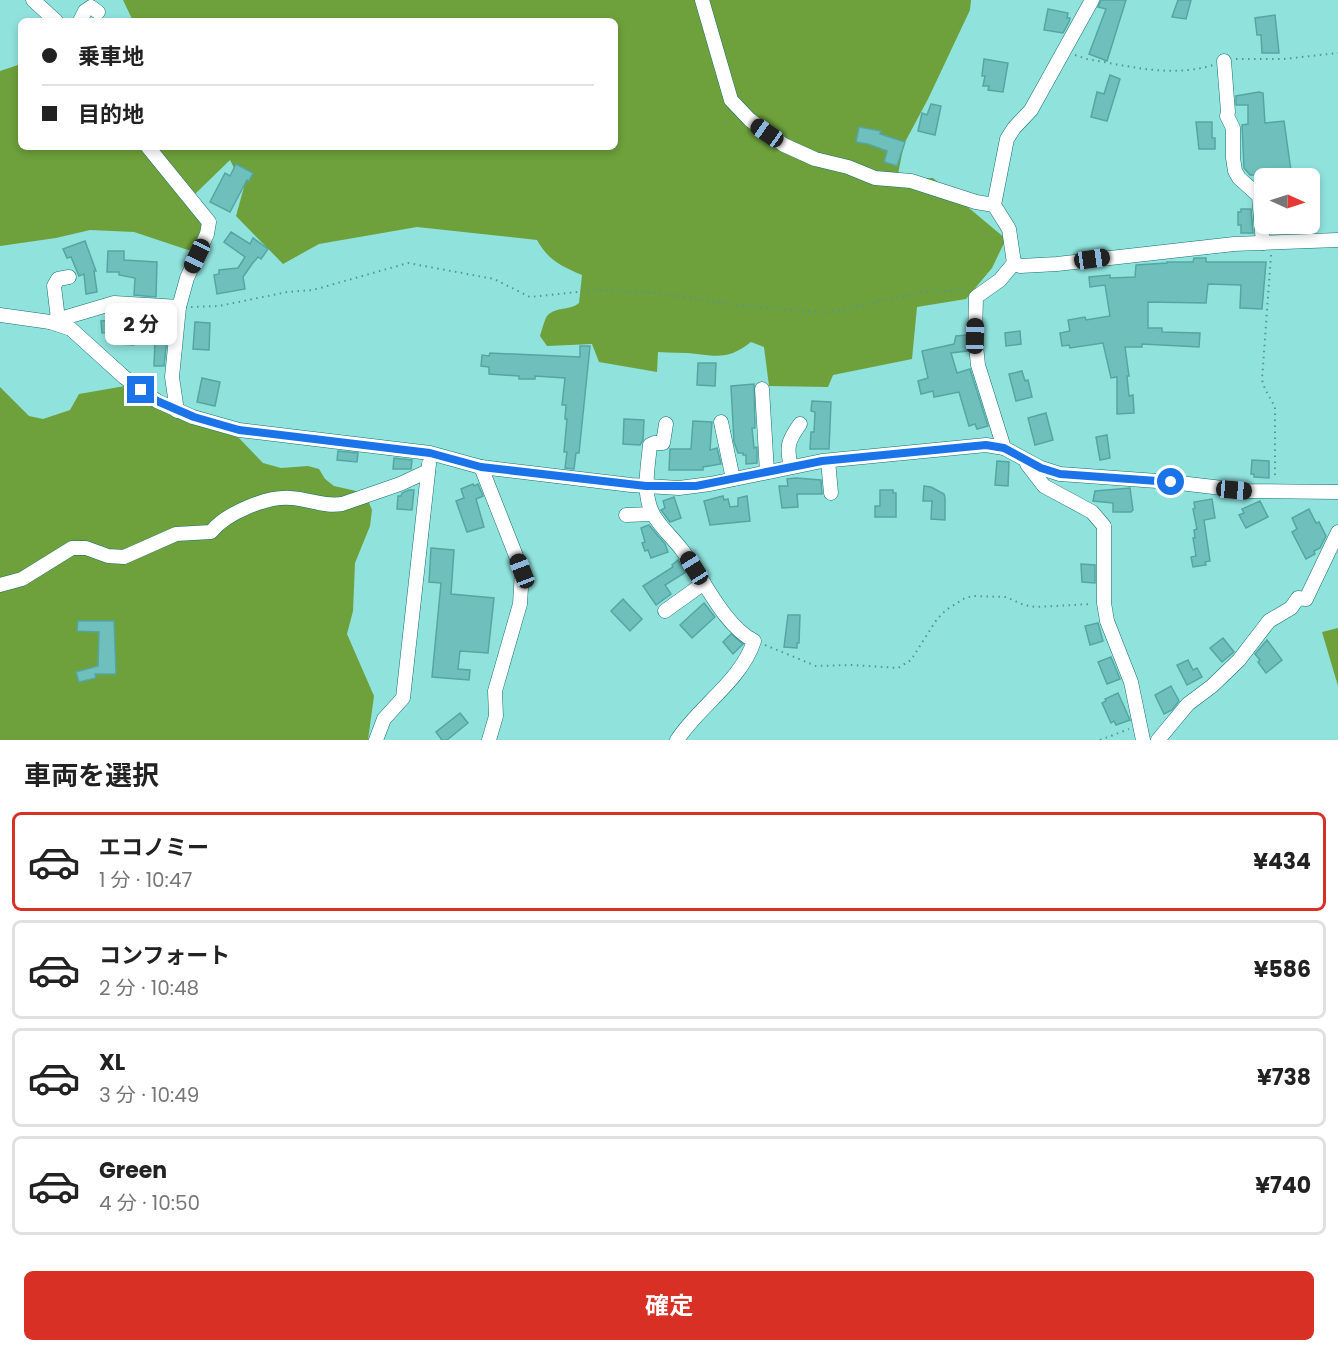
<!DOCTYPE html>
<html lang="ja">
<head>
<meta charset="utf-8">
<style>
	:root { --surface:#fff; --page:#f6f6f6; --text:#222; --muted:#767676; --line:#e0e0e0; --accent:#d93025 }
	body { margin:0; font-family:Poppins,"Noto Sans JP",sans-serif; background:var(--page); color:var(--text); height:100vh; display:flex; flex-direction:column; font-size:22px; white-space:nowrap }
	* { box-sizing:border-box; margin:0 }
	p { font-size:20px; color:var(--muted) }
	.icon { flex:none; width:33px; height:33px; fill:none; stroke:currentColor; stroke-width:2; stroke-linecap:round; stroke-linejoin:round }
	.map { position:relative; height:740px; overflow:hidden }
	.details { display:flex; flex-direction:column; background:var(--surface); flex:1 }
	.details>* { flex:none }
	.guide { position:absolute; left:18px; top:18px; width:600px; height:132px; border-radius:9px; box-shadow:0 3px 9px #0003; display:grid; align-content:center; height:132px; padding:0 24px; background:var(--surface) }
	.needle { width:39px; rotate:93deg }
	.controls { position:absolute; left:1254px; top:168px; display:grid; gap:12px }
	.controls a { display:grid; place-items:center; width:66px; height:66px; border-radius:9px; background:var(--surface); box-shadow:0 3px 9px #0003; font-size:30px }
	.end { position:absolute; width:27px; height:27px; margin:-14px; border:8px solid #1a73e8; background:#fff; box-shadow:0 0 0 3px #fff }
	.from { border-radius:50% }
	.bubble { position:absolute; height:42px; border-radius:9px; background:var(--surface); box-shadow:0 3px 9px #0003; font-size:20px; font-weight:700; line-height:42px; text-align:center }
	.car { position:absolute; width:18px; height:36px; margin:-18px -9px; border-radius:8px; box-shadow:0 0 4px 2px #0007; background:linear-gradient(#222 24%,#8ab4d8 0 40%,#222 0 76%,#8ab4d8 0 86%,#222 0) }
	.guide b { display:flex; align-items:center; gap:21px; height:57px; font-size:22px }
	.guide b+b { border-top:2px solid var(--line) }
	.guide i { width:15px; height:15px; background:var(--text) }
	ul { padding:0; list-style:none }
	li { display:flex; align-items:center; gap:18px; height:99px; margin:0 12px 9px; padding:0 12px; border:3px solid var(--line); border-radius:9px }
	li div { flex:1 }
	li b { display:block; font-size:22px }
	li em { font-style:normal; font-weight:700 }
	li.selected { border-color:var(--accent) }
	li>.icon { width:54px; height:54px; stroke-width:1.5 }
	h2 { padding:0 24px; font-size:27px; line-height:72px }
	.cta { display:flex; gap:12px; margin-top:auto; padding:12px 24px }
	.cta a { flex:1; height:69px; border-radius:9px; background:var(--accent); color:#fff; font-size:24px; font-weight:700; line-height:69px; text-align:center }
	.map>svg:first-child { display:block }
	.forest { fill:#6ea13b }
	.building { fill:#6fc0bc; stroke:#54a6a2; stroke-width:1.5 }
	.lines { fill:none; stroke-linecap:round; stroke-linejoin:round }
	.minor-casing { stroke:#14706d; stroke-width:15 }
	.path { stroke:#569592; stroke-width:2; stroke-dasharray:1.5 4.5; stroke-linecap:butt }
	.minor { stroke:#fff; stroke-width:14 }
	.route { stroke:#1a73e8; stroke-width:8 }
</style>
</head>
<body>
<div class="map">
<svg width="1338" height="740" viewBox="0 0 1338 740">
	<rect width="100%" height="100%" fill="#90e2dd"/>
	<g class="forest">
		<path d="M123 0H971L970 10 928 99 904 144 897 179 933 178 1006 239 992 268 966 299 917 307 912 359 833 375 828 387 769 386 764 347 751 342C730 358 721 357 697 354 684 352 671 353 658 352L657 372 599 362 592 344 547 346 540 336C542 330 544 321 547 316 556 306 570 311 579 303L582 275C561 266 549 261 537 240L417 227 319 244 283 264 236 216 244 187 230 160 195 194 198 217 202 226 196 249 188 250 134 232 90 230 56 238 0 246V71L21 64V147H615V21H133Z"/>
		<polygon points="125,386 144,399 239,438 263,463 281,468 308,466 319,469 325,479 334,486 365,493 372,510 370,526 355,563 353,611 347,634 374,696 368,740 0,740 0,387 29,416 43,419 70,410 79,394"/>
		<polygon points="1338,628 1338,686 1322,632"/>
	</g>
	<g class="building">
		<polygon points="1101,0 1126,0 1107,61 1089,54 1106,9 1098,7"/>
		<polygon points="1178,0 1191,0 1186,19 1172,17"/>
		<polygon points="1048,9 1068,13 1067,18 1070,18 1069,22 1063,33 1044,30"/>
		<polygon points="1275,15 1279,53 1262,53 1261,35 1257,35 1255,18"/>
		<polygon points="984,59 1008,63 1003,92 988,90 989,86 983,86 985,76 982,76"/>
		<polygon points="1110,75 1120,79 1107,121 1091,117 1097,92 1104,94"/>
		<polygon points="1259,92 1263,93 1265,123 1284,121 1292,178 1271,178 1271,175 1250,175 1244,168 1242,125 1248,124 1248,105 1236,105 1236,96"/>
		<polygon points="931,104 941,106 935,135 918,131 922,113 927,115"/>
		<polygon points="1196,122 1212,122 1212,138 1215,138 1215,149 1199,149"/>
		<polygon points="859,127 881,131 880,134 905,142 897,166 884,162 887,151 868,144 856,142"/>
		<polygon points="236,164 253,173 249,181 247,180 230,212 210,202 225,173 230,176"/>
		<polygon points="1241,209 1251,209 1253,233 1241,233 1241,225 1238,225 1238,212 1241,212"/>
		<polygon points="231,232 250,244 253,238 268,249 261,259 258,257 252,264 243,277 245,289 217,294 214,275 219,274 219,270 238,268 245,257 224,242"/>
		<polygon points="85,241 96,271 94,271 97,292 86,294 84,274 79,276 71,257 67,258 63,249"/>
		<polygon points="108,251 124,251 124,260 157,262 156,297 134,295 135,278 119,275 119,272 107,272"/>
		<polygon points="1194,258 1206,258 1206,262 1266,262 1262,309 1240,308 1241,285 1208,284 1206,303 1148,302 1148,328 1162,328 1162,332 1200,333 1199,347 1142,344 1142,347 1125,347 1129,376 1127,376 1129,396 1133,395 1134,413 1117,414 1117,377 1111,378 1103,343 1070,348 1069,345 1062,346 1060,333 1070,331 1068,320 1085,317 1086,320 1110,316 1105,285 1090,287 1089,277 1110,275 1110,278 1135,277 1136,265 1167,263 1167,262 1193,262"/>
		<polygon points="139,319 154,319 153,327 168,329 164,366 154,366 155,341 135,341 134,345 119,344 120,331 102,333 101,321 113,320 113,323 139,324"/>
		<polygon points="195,322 210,323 209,350 193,349"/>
		<polygon points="1020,331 1021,344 1006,346 1005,333"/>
		<polygon points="966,335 967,351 951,353 957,373 970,369 988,426 977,429 975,424 969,426 959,392 934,397 933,391 921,394 918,381 928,378 922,351 954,344 956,336"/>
		<polygon points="580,346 590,346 579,453 576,453 574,469 565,468 567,452 564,452 567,419 565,419 566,405 562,405 565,378 535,376 535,379 519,379 519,376 489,374 489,367 481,366 482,355 489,356 490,353 580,357"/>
		<polygon points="698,363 716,363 715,386 697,385"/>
		<polygon points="1022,371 1025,381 1028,380 1032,397 1016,401 1009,374"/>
		<polygon points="202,378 220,382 215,406 197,402"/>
		<polygon points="754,384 755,428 752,428 754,448 757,447 757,463 746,464 746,455 743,455 743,453 738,453 734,442 731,386"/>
		<polygon points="812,401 831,402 829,449 810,449 811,432 814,432 815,412 811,411"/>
		<polygon points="1046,413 1053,440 1035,445 1028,418"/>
		<polygon points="624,419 644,420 643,440 640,445 623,444"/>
		<polygon points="693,421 712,422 710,450 717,448 721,464 703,467 703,470 669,470 670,449 691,449"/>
		<polygon points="1107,435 1110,458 1100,460 1096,437"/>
		<polygon points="338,451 358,453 357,462 337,460"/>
		<polygon points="394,458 412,460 411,469 393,469"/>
		<polygon points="1252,460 1269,461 1269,478 1254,477 1254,474 1251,474"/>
		<polygon points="997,461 1009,462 1008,486 995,485"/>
		<polygon points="796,478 821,480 822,494 797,494 798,507 782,508 779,486 788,486 787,479"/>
		<polygon points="473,484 474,486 478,484 483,496 476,499 484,527 467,532 456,501 464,498 461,489"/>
		<polygon points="924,486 931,487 944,494 945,498 945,520 931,519 932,501 923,501"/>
		<polygon points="1130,488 1133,510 1131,512 1113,512 1113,503 1093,501 1095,491"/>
		<polygon points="409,490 414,490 412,510 397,509 398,496 401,496 402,493"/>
		<polygon points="880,490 893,490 893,493 896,493 896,517 875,517 875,506 880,506"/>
		<polygon points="723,496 724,500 728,499 730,507 738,506 738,498 747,496 750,521 710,525 704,501"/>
		<polygon points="674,497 681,518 670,522 661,510 665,508 663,501"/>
		<polygon points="1212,499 1215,518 1204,520 1210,561 1205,562 1206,565 1193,567 1191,557 1196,556 1193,538 1195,538 1194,530 1197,529 1193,509 1195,508 1194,502"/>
		<polygon points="1260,501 1268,517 1246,528 1239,515 1244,513 1242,509"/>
		<polygon points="1309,509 1316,523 1319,522 1326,536 1320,548 1314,551 1315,554 1306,559 1292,532 1297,529 1292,518"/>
		<polygon points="649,525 665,544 668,552 651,558 648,550 645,551 642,543 645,542 641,528"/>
		<polygon points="431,548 454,550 451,594 494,598 488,653 460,651 458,669 470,670 469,680 432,677 441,583 429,582"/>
		<polygon points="678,560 686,572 665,585 671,594 656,605 643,586 673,567 672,565"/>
		<polygon points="1081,564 1095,565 1095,583 1082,582"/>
		<polygon points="623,599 642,619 630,631 611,611"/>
		<polygon points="704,603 715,617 692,638 680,625"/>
		<polygon points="788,615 800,615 799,643 797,643 797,648 784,647"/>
		<polygon points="78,621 114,621 116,674 95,674 96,678 79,682 76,672 98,666 99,632 77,631"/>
		<polygon points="1098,623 1103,641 1090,645 1085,626"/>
		<polygon points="731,634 743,644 733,654 723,642"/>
		<polygon points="1223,638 1234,652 1222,662 1210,648"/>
		<polygon points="1267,640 1282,660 1266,673 1258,662 1260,660 1255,654"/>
		<polygon points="1111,657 1120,679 1107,684 1098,662"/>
		<polygon points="1188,660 1193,670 1197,668 1202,677 1187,685 1177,665"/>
		<polygon points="1171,686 1179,701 1172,710 1164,714 1155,695"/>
		<polygon points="1118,693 1130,720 1116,725 1114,721 1111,723 1102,703 1106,701 1105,699"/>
		<polygon points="460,713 468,723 447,740 442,740 436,732"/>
	</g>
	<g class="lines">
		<g class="minor-casing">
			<g id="minor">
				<polyline points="33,0 56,21"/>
				<polyline points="702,0 731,100 750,120 784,145 815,159 848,167 875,178 911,181 976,202 994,205"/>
				<polyline points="80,21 85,11 91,7 98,12"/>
				<polyline points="1224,61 1228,112 1227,116 1233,128 1233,158 1235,171 1239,178 1259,196 1263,243"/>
				<polyline points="148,147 209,222 207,234 187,278 179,307 172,377 177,411"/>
				<polyline points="1014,263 1020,266 1057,264 1234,244 1338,240"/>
				<polyline points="0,315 50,322 71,329 124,377 141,390 157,401 193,417 239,430 430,453 481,467 631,485 679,488 710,484 822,461 986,445 1004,448 1041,468 1060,474 1171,482 1248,491 1338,492"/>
				<polyline points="58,319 54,286 58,279 69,277"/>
				<polyline points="50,322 114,303 179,307"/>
				<polyline points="762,389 767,472"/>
				<polyline points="721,422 733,479"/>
				<path d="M666 424 663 443H654L650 445C648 467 642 494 653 514 660 527 673 538 682 550 703 577 723 625 754 641 741 681 700 705 677 740"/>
				<polyline points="1004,448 978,365 975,336 976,297 1000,280 1014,263 1009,229 994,205 1007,139 1014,128 1031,110 1092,0"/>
				<polyline points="828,461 831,493"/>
				<polyline points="1027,464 1044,486 1092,512 1104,526 1104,603 1107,621 1131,682 1143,740"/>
				<polyline points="481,467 522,571 520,604 495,691 496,716 489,740"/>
				<path d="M791 467C786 446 788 441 800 424"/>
				<polyline points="626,515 652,514"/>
				<path d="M0 585 22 579 72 548H86L108 556 124 557 176 534 211 532C226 513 267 496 291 498 309 499 324 507 342 504L400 484 428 471"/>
				<polyline points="665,611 704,583"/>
				<polyline points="376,740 384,719 403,698 429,464"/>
				<polyline points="1158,740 1188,704 1212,686 1239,660 1269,621 1291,608 1298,598 1306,599 1338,532"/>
			</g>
		</g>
		<g class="path">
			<path d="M1075 55 1087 59C1129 66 1171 78 1213 65"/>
			<polyline points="1236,59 1284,59 1338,53"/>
			<polyline points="1271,255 1262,380 1265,389 1275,407 1275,479"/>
			<polyline points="191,307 219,306 287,292 313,290 408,263 494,279 530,297 596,290 656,293 738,305 828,313 922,292 968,290"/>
			<polyline points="765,645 816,666 852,665 898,668 911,660 937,619 946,610 965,598 973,596 1006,597 1024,605 1036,607 1092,604"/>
			<polyline points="1100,740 1129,729"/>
		</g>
		<use href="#minor" class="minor"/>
	</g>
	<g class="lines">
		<polyline class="route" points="141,390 157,401 194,417 239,430 430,453 481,467 646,486 696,486 822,461 986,445 1004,448 1041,468 1060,474 1171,482"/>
	</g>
</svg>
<div class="controls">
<a><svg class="needle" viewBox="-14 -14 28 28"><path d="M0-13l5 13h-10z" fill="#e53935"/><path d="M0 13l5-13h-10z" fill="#767676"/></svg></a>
</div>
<i class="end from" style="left:1171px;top:482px"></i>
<i class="end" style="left:141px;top:390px"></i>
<div class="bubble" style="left:105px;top:303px;width:72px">2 分</div>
<i class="car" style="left:767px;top:133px;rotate:305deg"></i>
<i class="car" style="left:197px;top:256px;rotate:205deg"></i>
<i class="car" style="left:1092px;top:259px;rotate:82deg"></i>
<i class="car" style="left:975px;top:336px;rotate:1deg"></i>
<i class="car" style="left:1234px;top:490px;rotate:95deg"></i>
<i class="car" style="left:694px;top:568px;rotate:328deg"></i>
<i class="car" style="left:522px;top:571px;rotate:339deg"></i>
<div class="guide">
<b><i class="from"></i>乗車地</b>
<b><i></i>目的地</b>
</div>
</div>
<section class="details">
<h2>車両を選択</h2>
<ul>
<li class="selected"><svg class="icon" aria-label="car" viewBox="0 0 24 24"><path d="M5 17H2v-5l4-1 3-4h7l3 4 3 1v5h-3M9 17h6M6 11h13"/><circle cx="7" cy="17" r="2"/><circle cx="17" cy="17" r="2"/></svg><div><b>エコノミー</b><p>1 分 · 10:47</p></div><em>¥434</em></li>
<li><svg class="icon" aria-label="car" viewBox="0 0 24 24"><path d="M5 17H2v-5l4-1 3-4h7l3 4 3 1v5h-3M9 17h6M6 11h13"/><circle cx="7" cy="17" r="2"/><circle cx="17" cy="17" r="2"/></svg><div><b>コンフォート</b><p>2 分 · 10:48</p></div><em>¥586</em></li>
<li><svg class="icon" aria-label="car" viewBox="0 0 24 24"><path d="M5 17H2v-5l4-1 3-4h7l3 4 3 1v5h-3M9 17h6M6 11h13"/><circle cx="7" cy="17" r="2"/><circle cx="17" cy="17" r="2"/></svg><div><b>XL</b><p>3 分 · 10:49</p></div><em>¥738</em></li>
<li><svg class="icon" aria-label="car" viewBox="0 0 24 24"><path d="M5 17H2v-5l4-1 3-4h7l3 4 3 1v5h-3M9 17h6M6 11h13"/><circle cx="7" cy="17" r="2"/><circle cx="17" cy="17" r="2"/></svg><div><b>Green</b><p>4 分 · 10:50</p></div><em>¥740</em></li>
</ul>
<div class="cta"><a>確定</a></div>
</section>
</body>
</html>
